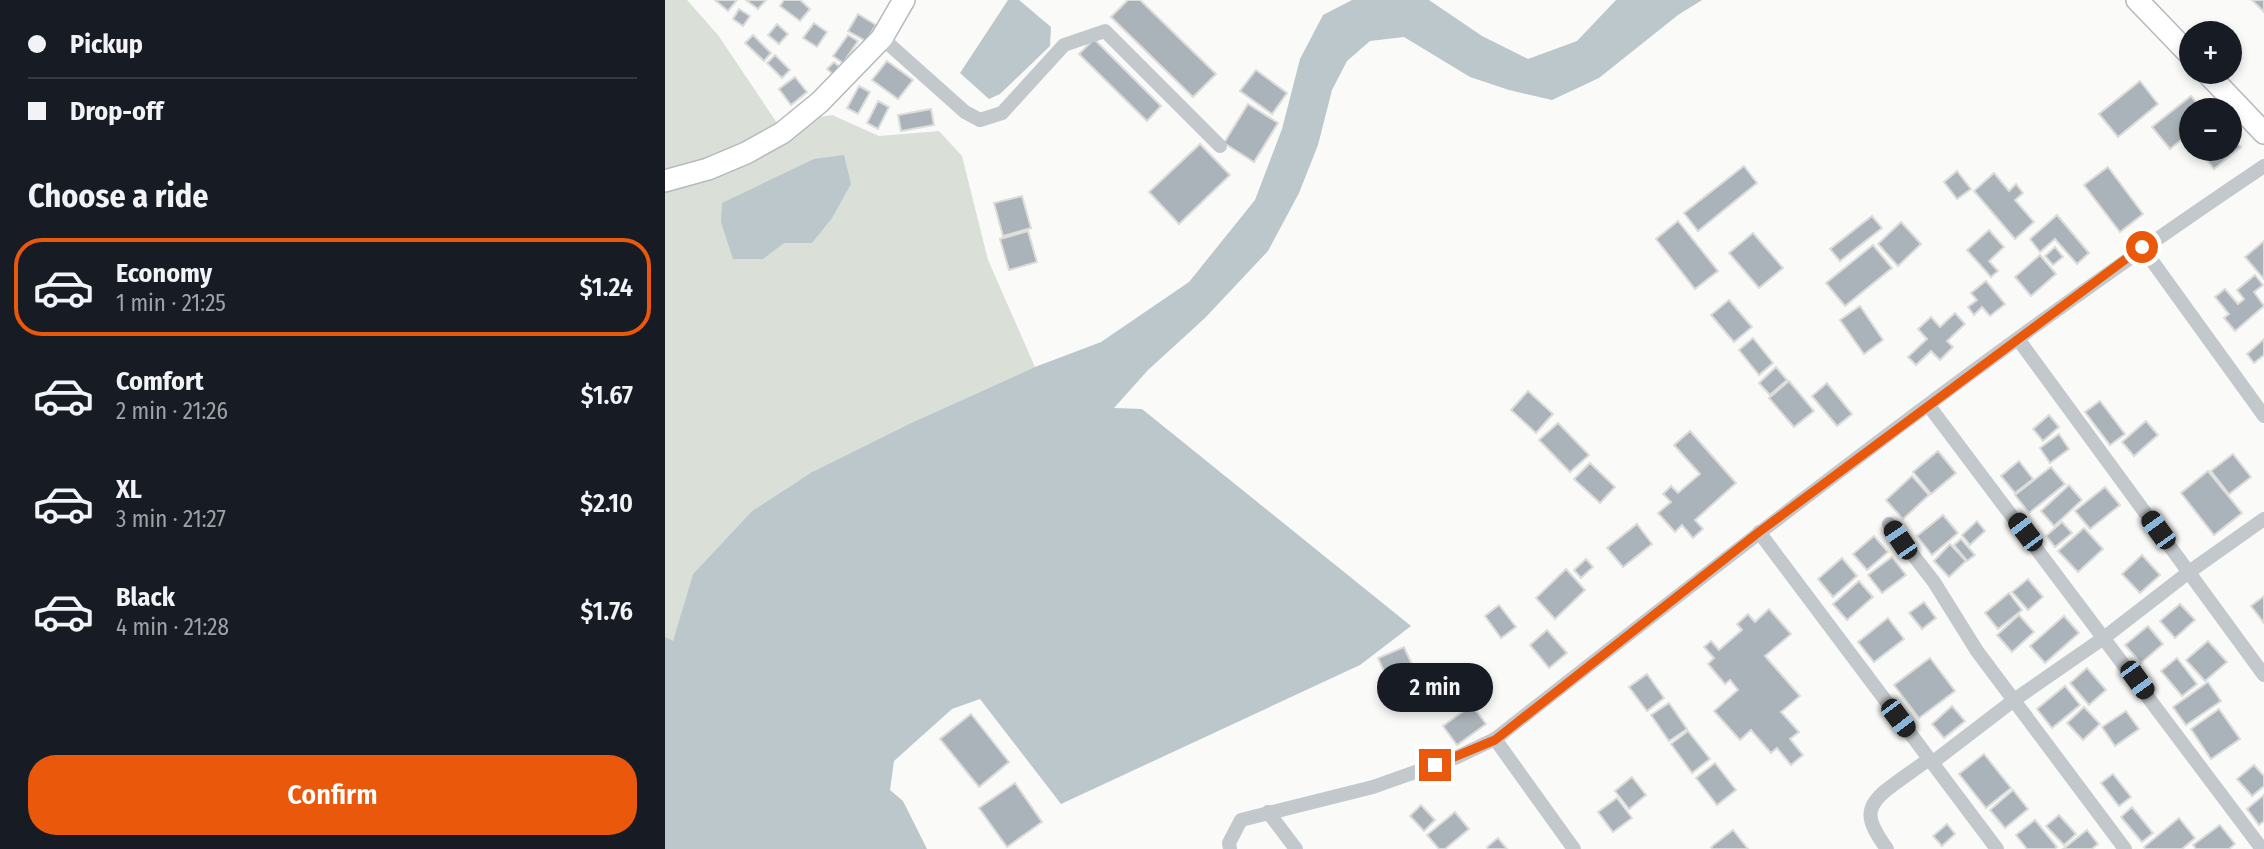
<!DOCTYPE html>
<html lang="en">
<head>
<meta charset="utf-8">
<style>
	:root { --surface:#171b24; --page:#242831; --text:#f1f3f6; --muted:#9ea1a6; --line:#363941; --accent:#ea580c }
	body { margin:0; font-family:"Fira Sans Condensed",sans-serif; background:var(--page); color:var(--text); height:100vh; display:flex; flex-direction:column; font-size:26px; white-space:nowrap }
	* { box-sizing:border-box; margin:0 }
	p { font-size:23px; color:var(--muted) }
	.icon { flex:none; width:38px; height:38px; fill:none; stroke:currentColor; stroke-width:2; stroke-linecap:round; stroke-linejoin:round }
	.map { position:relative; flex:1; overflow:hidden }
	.sheet { display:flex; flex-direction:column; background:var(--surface); width:665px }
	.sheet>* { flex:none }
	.hud { display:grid; align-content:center; height:154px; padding:0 28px; background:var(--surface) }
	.fabs { position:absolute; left:1514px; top:21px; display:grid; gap:14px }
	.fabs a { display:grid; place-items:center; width:63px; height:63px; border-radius:50%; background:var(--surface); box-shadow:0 4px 10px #0003; font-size:35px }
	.end { position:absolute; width:32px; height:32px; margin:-16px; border:9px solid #ea580c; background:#fff; box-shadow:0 0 0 4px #fff }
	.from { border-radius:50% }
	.bubble { position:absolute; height:49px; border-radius:24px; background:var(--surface); box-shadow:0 4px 10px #0003; font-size:23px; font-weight:600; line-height:49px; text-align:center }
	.car { position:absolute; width:21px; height:42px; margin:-21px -10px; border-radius:9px; box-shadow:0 0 5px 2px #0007; background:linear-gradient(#222 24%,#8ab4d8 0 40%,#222 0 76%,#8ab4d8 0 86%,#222 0) }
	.hud b { display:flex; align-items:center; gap:24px; height:66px; font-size:26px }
	.hud b+b { border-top:2px solid var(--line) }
	.hud i { width:18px; height:18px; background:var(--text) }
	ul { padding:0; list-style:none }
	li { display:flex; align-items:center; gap:21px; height:98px; margin:0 14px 10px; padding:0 14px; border:4px solid transparent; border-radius:28px }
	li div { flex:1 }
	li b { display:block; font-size:26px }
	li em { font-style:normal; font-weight:600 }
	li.current { border-color:var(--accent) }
	li>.icon { width:63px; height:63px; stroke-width:1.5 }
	h2 { padding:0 28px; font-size:32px; line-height:84px }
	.cta { display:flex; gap:14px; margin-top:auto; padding:14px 28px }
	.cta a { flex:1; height:80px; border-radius:28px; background:var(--accent); color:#fff; font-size:28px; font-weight:600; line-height:80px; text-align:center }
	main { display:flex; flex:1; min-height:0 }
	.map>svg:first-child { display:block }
	.green { fill:#dadfd7 }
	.water { fill:#bbc7cb }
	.building { fill:#aab3b9; stroke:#dcdcda; stroke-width:2 }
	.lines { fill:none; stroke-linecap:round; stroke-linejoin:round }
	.highway-casing { stroke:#b4b9bd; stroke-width:24 }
	.minor { stroke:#c3c8cc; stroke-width:14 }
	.highway { stroke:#fff; stroke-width:21 }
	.route { stroke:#ea580c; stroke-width:9 }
</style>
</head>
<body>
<main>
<section class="sheet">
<div class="hud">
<b><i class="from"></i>Pickup</b>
<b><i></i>Drop-off</b>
</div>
<h2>Choose a ride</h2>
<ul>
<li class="current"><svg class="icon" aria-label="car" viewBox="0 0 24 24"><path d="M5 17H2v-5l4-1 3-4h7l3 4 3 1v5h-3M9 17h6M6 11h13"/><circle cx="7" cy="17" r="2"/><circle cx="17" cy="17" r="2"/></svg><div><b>Economy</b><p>1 min · 21:25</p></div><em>$1.24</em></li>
<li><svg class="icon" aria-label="car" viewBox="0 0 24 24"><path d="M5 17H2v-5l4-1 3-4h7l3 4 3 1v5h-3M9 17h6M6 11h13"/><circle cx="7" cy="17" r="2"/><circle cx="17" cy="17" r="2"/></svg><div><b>Comfort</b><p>2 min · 21:26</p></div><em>$1.67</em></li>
<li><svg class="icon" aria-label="car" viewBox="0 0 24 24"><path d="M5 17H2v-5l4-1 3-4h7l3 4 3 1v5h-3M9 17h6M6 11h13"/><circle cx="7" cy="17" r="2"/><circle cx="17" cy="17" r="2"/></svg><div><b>XL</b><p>3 min · 21:27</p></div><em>$2.10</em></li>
<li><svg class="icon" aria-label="car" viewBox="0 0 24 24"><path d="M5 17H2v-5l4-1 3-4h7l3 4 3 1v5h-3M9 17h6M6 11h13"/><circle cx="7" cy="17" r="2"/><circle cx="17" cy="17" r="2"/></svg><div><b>Black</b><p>4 min · 21:28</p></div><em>$1.76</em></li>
</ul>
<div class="cta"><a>Confirm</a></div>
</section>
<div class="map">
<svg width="1599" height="849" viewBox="0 0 1599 849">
	<rect width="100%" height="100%" fill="#fafaf8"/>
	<polygon class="green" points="0,0 22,0 53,35 112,123 167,115 214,136 274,131 297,156 323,260 370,367 246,423 147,472 87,511 28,574 8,642 0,637"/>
	<g class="water">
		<polygon points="343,0 354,0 386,27 385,46 335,94 324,99 295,73"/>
		<polygon points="687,0 764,0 817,36 863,59 912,41 951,0 1037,0 1013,15 934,78 887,100 844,90 805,77 739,37 705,41 682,61 667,90 653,145 634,193 603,251 540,318 483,370 449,408 477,409 746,626 695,665 396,804 315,699 287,709 229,761 225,790 238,801 262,849 0,849 0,637 8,641 28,574 87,511 147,472 246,423 370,367 436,342 524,282 590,200 617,129 635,59 658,15"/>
		<polygon points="179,155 186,184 167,218 147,243 119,243 98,259 68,259 56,222 57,203 149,159"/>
	</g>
	<g class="building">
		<polygon points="50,0 72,0 63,11"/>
		<polygon points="81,0 101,0 93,9"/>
		<polygon points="119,0 135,0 145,9 135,21 115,6"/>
		<polygon points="463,0 475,0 551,74 528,97 446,17"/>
		<polygon points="1587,0 1599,0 1599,12"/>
		<polygon points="74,9 85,16 78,26 68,19"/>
		<polygon points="193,14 211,25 201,41 183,31"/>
		<polygon points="149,23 162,32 152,47 138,38"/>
		<polygon points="112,24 123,34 114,44 103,35"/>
		<polygon points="88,35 106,53 99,61 80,43"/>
		<polygon points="183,35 193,41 178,63 168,56"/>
		<polygon points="429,39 496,106 482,121 414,54"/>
		<polygon points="110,55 125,70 117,78 102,63"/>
		<polygon points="222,61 248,80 233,99 207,80"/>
		<polygon points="169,62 178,70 172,78 162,69"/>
		<polygon points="591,70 622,93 607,114 575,91"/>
		<polygon points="130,77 142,92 126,105 114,89"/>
		<polygon points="1475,81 1493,104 1453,137 1434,114"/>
		<polygon points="194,86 205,92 193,114 182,108"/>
		<polygon points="1526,96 1538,110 1526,110 1526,132 1505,149 1487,127"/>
		<polygon points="213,101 224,107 213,129 202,123"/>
		<polygon points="583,104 613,123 589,162 559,143"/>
		<polygon points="266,109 269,125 236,131 233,115"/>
		<polygon points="1564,133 1576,147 1549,169 1533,149 1564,149"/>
		<polygon points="535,144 565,175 514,224 484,192"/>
		<polygon points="1079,166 1092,183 1033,231 1019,213"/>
		<polygon points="1443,167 1478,214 1455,232 1419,185"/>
		<polygon points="1292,171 1306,189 1292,199 1279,182"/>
		<polygon points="1329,173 1344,191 1351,184 1358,193 1350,200 1369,222 1350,239 1309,191"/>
		<polygon points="357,196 366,228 338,236 329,203"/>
		<polygon points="1392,215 1424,253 1412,264 1390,239 1375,252 1365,239"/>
		<polygon points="1207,216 1217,228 1175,261 1165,249"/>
		<polygon points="1013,221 1053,271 1030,289 991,239"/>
		<polygon points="1236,222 1256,244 1233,266 1213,244"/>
		<polygon points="1324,230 1339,247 1324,261 1333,271 1326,277 1302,250"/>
		<polygon points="363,231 372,262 344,270 335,239"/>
		<polygon points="1088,233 1118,268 1094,288 1064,253"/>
		<polygon points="1599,241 1599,279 1580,257"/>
		<polygon points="1208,245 1227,268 1180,306 1161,283"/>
		<polygon points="1390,247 1398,257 1388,265 1380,256"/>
		<polygon points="1375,255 1391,274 1366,296 1350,277"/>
		<polygon points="1590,275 1598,285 1589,292 1599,306 1570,331 1559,318 1564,314 1550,297 1560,289 1573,304 1579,299 1572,290"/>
		<polygon points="1321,281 1340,304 1325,316 1317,307 1309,315 1303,307 1312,300 1306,293"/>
		<polygon points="1064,300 1087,327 1069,342 1046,315"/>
		<polygon points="1195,306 1218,340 1199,354 1175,320"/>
		<polygon points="1290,313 1300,324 1282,341 1288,347 1275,360 1266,351 1251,365 1243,357 1262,339 1253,329 1266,317 1275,327"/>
		<polygon points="1088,338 1108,363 1094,375 1074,350"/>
		<polygon points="1599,339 1599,355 1589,363 1582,354"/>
		<polygon points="1111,367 1122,380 1105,395 1094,383"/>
		<polygon points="1124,381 1149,411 1129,427 1104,398"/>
		<polygon points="1162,383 1187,414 1172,426 1147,396"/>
		<polygon points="863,391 888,414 871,433 846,410"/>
		<polygon points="1435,401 1460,434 1445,445 1420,412"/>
		<polygon points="1384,415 1394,427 1378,441 1368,429"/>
		<polygon points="1481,421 1493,435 1469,456 1457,442"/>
		<polygon points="893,423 924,455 905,472 874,440"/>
		<polygon points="1025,431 1071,483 1030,520 1038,529 1028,538 1017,525 1010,532 993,513 1006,502 998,494 1006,486 1013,493 1035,474 1009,445"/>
		<polygon points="1394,434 1404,449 1385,463 1375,448"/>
		<polygon points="1273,451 1291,473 1266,494 1248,472"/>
		<polygon points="1568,454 1586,477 1564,494 1546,471"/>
		<polygon points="1354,461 1368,479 1350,493 1336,476"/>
		<polygon points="925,463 950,487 935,503 909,479"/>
		<polygon points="1386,467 1400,484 1364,513 1350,495"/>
		<polygon points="1543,471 1577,513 1549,535 1516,493"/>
		<polygon points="1247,476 1264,495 1238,519 1221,500"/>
		<polygon points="1404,485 1417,500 1389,526 1376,511"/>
		<polygon points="1440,487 1455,505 1425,529 1410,511"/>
		<polygon points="1278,515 1293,533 1267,555 1252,536"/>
		<polygon points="1312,521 1320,531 1305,545 1297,535"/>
		<polygon points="1397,522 1407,533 1390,547 1381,536"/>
		<polygon points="972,524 987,544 958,567 942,548"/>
		<polygon points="1419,528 1438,549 1413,572 1393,551"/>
		<polygon points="1209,536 1223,552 1202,570 1188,554"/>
		<polygon points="1296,539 1310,555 1302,561 1289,545"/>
		<polygon points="1285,544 1301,561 1284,577 1269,561"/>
		<polygon points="1477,555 1495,575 1475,593 1457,574"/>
		<polygon points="1227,557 1241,575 1217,593 1203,575"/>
		<polygon points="1177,558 1192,576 1168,597 1153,579"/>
		<polygon points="921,559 928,567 916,578 909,570"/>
		<polygon points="901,569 920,590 890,619 871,598"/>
		<polygon points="1363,579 1378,597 1363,610 1347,592"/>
		<polygon points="1194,581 1208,597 1182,620 1168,604"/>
		<polygon points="1344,593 1357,610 1333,629 1320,613"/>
		<polygon points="1599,596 1599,623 1586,606"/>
		<polygon points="1259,602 1271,618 1257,629 1244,613"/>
		<polygon points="1515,604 1530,620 1510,638 1495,621"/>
		<polygon points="834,605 851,627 836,638 820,616"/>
		<polygon points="1104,609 1126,634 1100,656 1135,696 1116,712 1134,732 1125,739 1138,755 1126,765 1112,748 1106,753 1086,730 1075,740 1049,711 1073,690 1065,680 1060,684 1043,664 1049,658 1039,647 1046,641 1054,650 1077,630 1072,624 1083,614 1090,622"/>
		<polygon points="1354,615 1369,632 1347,652 1332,635"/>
		<polygon points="1399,616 1414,633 1380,663 1365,646"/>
		<polygon points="1223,618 1239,639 1209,662 1193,642"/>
		<polygon points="1483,626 1498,644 1476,663 1460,645"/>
		<polygon points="882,630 902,653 884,668 865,645"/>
		<polygon points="1543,641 1562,662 1540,681 1521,660"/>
		<polygon points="739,647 754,680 728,692 713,658"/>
		<polygon points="1265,658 1290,691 1254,718 1229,685"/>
		<polygon points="1512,658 1532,684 1517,696 1496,671"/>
		<polygon points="1422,668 1441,690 1424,705 1405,683"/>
		<polygon points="982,674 999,698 982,711 964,687"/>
		<polygon points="1543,682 1556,701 1521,725 1508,707"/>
		<polygon points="1400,686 1415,705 1387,728 1372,709"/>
		<polygon points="1004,703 1022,729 1004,741 986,715"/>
		<polygon points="807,705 821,724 792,745 778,726"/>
		<polygon points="1287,706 1300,721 1279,738 1267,724"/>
		<polygon points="1419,707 1435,724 1418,740 1402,723"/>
		<polygon points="1554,709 1575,739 1546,759 1526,729"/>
		<polygon points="1461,711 1474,729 1450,746 1437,727"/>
		<polygon points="306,714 344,762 314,787 275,739"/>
		<polygon points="1023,731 1045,759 1027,773 1006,744"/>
		<polygon points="1319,754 1346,788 1321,808 1294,774"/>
		<polygon points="1050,763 1071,790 1052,805 1031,778"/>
		<polygon points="1589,765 1599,776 1599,786 1587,796 1572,779"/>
		<polygon points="1448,774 1466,797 1454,806 1436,783"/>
		<polygon points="967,777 981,795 964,809 950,791"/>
		<polygon points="350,783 377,822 342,847 314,808"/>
		<polygon points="1348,790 1363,809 1340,828 1325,810"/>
		<polygon points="1599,795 1599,821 1594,825 1582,809"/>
		<polygon points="952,798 967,818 948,832 933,812"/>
		<polygon points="756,805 770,820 759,831 745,816"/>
		<polygon points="1467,807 1488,833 1477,842 1456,817"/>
		<polygon points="790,812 804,829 780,849 774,849 762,835"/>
		<polygon points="1394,815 1411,834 1399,845 1381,826"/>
		<polygon points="1514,818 1530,838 1517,849 1481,849 1479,847"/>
		<polygon points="1370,820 1392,847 1389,849 1362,849 1351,835"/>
		<polygon points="1282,824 1290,834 1277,846 1268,836"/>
		<polygon points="1555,825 1570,844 1564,849 1531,849 1528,845"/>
		<polygon points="1068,830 1083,849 1048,849 1046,847"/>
		<polygon points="1422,830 1433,844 1427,849 1398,849"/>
		<polygon points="833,838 842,849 823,849 822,847"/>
	</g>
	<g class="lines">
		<g class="highway-casing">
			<g id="highway">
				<polyline points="1472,0 1526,56"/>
				<polyline points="1541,72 1599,133"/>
				<polyline points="0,181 43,169 81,153 117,133 155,102 217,38 239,0"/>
			</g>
		</g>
		<g class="minor">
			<polyline points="217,38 300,112 315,120 337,113 399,45 440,31 555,146"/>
			<polyline points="1477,247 1599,416"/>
			<polyline points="1353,339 1599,675"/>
			<polyline points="1264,406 1597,849"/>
			<polyline points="1224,524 1269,582 1312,651 1460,849"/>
			<polyline points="1094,532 1332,849"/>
			<polyline points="830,739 909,849"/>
			<polyline points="1268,762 1349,700 1440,637 1524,572 1599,519"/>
			<polyline points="603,812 631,849"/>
			<path d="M565 849 564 843 576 820 708 787 790 758 830 739C1081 542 1333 344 1599 166"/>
			<path d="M1222 849C1201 820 1197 807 1228 785 1240 776 1252 768 1264 759"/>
		</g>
		<use href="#highway" class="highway"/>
	</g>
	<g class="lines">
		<polyline class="route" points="770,765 830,740 1094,532 1477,247"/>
	</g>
</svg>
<div class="fabs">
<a>+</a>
<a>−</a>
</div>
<i class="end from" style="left:1477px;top:247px"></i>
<i class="end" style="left:770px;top:765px"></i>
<div class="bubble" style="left:712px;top:663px;width:116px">2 min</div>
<i class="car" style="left:1493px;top:530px;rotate:324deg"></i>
<i class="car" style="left:1360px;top:532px;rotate:323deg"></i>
<i class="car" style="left:1235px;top:540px;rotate:326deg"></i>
<i class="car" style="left:1472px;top:680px;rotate:144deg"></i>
<i class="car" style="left:1233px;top:718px;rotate:143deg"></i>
</div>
</main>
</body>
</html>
